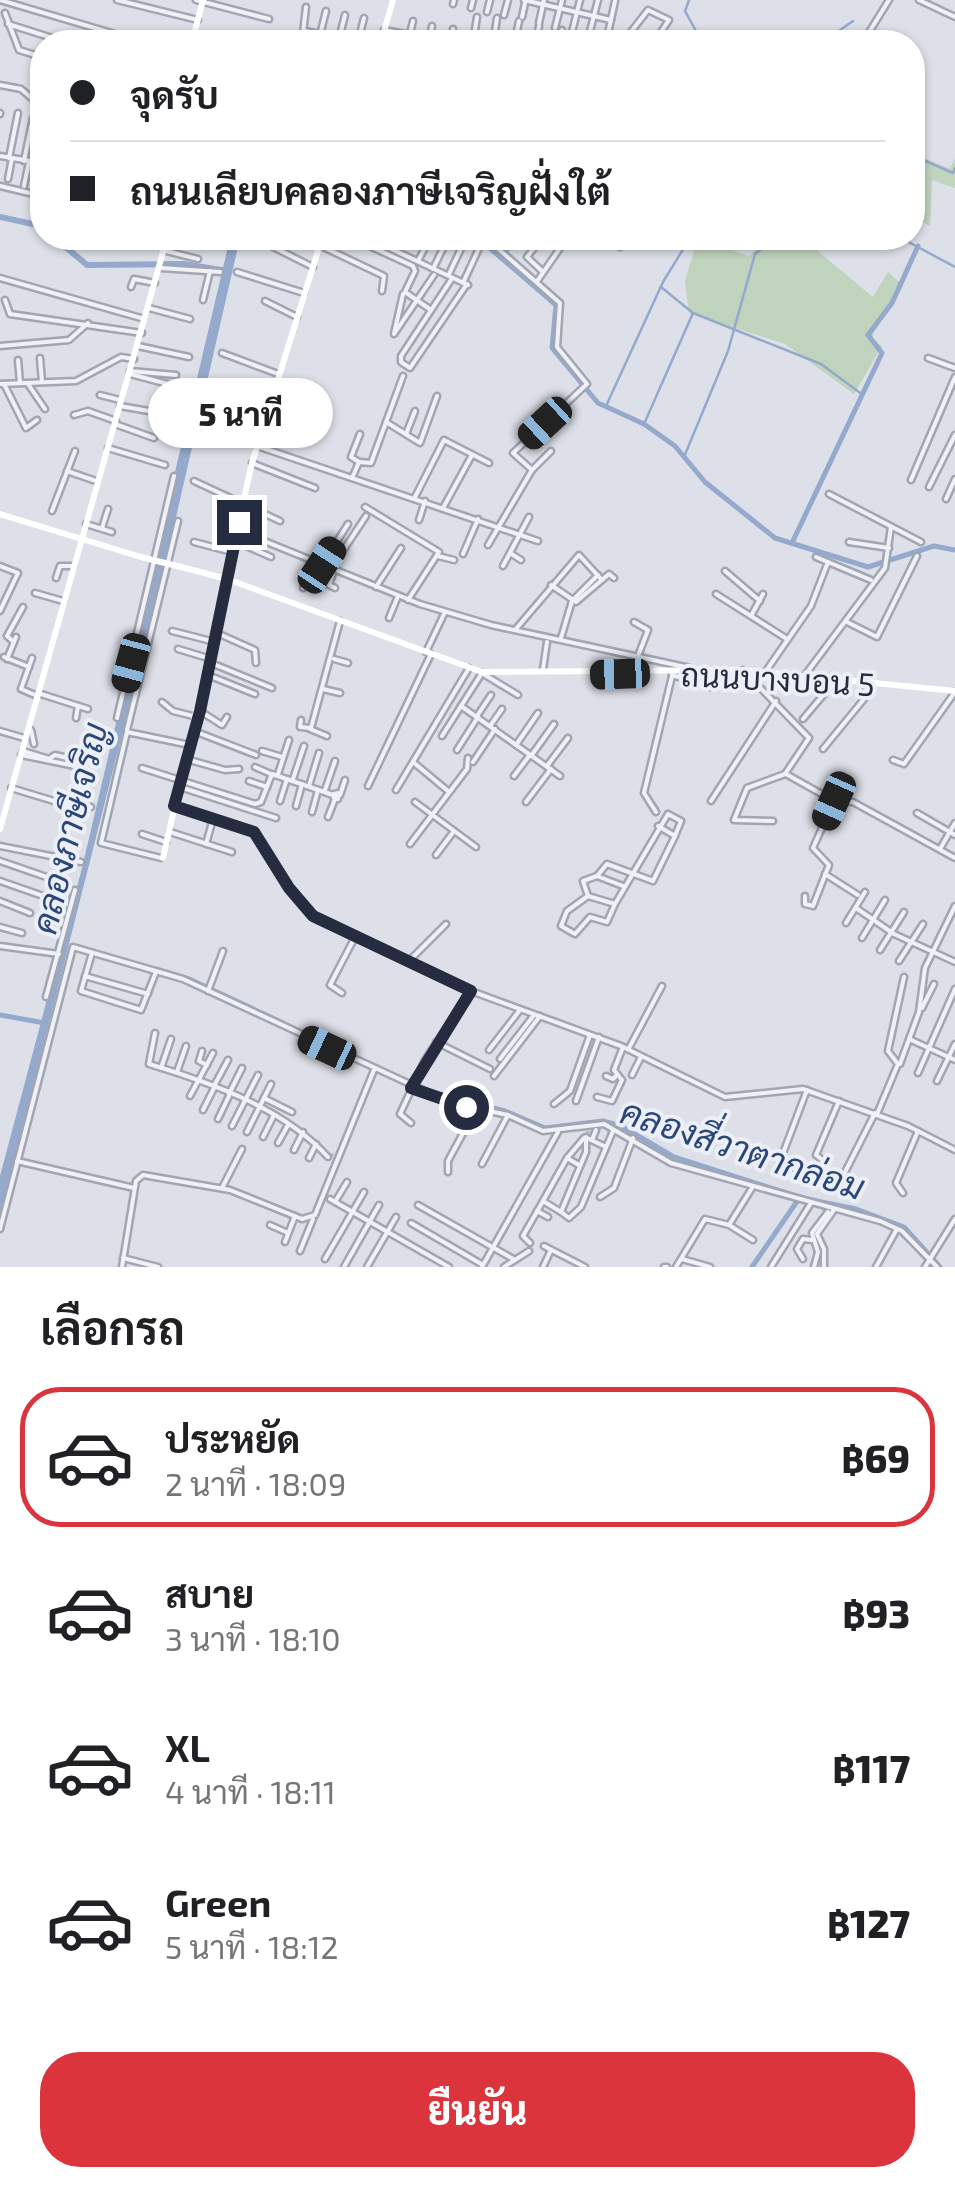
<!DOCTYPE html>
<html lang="th">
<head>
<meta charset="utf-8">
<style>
	:root { --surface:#fff; --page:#f6f6f6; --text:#202124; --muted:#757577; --line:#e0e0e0; --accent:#db343c }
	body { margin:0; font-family:"Exo 2",Sarabun,sans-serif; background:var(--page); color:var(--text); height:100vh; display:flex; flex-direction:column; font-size:38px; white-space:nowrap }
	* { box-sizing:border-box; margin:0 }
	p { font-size:32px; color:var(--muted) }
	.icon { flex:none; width:55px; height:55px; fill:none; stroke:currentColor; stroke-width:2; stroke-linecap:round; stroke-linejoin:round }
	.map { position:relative; height:1267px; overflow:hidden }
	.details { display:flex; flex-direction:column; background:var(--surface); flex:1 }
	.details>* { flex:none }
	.top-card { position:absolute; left:30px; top:30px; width:895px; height:220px; border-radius:40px; box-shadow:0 2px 8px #0004; display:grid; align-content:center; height:220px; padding:0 40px; background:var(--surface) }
	.end { position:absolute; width:45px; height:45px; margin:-22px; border:12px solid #252c40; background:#fff; box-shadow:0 0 0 5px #fff }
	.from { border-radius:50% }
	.bubble { position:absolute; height:70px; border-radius:35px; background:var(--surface); box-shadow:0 2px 8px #0004; font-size:32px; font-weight:800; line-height:70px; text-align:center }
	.car { position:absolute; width:30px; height:60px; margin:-30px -15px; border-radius:12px; box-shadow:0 0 8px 2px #0007; background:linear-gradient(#222 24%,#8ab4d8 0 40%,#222 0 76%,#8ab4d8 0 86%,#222 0) }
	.top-card b { display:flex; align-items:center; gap:35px; height:95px; font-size:38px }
	.top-card b+b { border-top:2px solid var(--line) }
	.top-card i { width:25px; height:25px; background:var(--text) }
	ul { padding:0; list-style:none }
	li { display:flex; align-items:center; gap:30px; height:140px; margin:0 20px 15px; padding:0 20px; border:5px solid transparent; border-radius:40px }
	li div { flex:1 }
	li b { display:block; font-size:38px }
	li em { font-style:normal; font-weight:800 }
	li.selected { border-color:var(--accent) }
	li>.icon { width:90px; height:90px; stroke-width:1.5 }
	h2 { padding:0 40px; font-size:45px; line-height:120px }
	.button { display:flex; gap:20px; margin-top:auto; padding:20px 40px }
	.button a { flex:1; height:115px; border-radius:40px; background:var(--accent); color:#fff; font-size:40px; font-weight:800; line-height:115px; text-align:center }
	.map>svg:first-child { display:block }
	.green { fill:#c0d3bd }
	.water { fill:#94a9cc }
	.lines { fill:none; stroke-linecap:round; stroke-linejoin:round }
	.stream { stroke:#94a9cc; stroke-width:2.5 }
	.canal { stroke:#94a9cc; stroke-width:5 }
	.river { stroke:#94a9cc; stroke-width:6 }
	.street-tunnel { stroke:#b8bcc6; stroke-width:4; stroke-dasharray:4 2; stroke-linecap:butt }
	.street-casing { stroke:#a2a6b2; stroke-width:9 }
	.street { stroke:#f0f1f6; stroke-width:4 }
	.secondary { stroke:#fff; stroke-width:6 }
	.secondary-bridge { stroke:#fff; stroke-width:6 }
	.route { stroke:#252c40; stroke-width:12 }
	.labels { text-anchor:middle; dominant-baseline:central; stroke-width:8; stroke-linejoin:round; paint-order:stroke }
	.street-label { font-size:32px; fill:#252c40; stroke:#eceff6 }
	.water-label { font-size:35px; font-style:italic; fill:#2b4678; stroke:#eceff6 }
</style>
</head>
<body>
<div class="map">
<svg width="955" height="1267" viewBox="0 0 955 1267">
	<rect width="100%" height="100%" fill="#dde0e8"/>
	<g class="green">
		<polygon points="912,153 950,169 955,157 955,188 932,180 930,226 922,222 925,181 913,170"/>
		<polygon points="698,238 749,256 767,238 802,238 873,297 888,272 903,286 873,334 873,340 882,346 854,394 785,344 689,313 685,281"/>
	</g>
	<polygon class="water" points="230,238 240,238 166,561 0,1216 0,1176 82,868"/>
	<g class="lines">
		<g class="stream">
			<polyline points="689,0 685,11 702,42"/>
			<polyline points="823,42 853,21"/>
			<polyline points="912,155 953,173 955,168"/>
			<polyline points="901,238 955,267"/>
			<polyline points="661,287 693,313 821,364 863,395"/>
			<polyline points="606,406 663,282 690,238"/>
			<polyline points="644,424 693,313"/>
			<polyline points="684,457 728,351 755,254 776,238"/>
		</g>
		<g class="canal">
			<polyline points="478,238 556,305 552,348 598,403 644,424 675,446 705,482 775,538 868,567 934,546 955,550"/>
			<polyline points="792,543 882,353 868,335 892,303 918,246"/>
			<polyline points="156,969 189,979 283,1023"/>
			<polyline points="0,1015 45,1023"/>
			<polyline points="434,1093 505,1111 545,1128 603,1121 621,1126 674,1157 796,1196"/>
			<polyline points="807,1199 856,1209 904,1227 940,1267"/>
			<polyline points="752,1267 800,1197"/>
		</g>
		<g class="river">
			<polyline points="0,217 42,226"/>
			<polyline points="55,238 87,265 184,264 227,271"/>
		</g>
		<g class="street-tunnel">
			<polyline points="658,809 659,809"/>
			<polyline points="588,1131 588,1133"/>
			<polyline points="331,1154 333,1156"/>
			<polyline points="823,1211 824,1209"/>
		</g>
		<g class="street-casing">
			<g id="street">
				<polyline points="0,0 142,42"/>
				<polyline points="117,0 198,20"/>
				<polyline points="196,0 269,19"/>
				<polyline points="524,0 611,20"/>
				<polyline points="919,0 955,17"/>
				<polyline points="453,4 454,0"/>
				<polyline points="471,8 473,0"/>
				<polyline points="487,12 490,0"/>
				<polyline points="5,13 19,50 42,57"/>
				<polyline points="504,15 508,0"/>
				<polyline points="522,17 525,3"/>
				<polyline points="539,23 544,0"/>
				<polyline points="8,24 65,42"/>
				<polyline points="555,28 562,0"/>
				<polyline points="384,30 447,42"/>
				<polyline points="305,31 356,42"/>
				<polyline points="572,32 580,0"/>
				<polyline points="320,35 326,11"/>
				<polyline points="589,35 598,0"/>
				<polyline points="494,38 497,18"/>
				<polyline points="607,38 615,1"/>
				<polyline points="339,39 345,15"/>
				<polyline points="515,41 519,21"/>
				<polyline points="302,42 306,7"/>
				<polyline points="358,42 364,18"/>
				<polyline points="408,42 413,21"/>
				<polyline points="429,42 432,26"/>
				<polyline points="451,42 453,29"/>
				<polyline points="471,42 533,42"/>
				<polyline points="473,42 477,17"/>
				<polyline points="536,42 539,26"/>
				<polyline points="559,42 562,30"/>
				<polyline points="585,42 586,37"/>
				<polyline points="614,42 628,37 636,42"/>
				<polyline points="623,42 648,10 669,20 659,35"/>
				<polyline points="682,42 685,39"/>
				<polyline points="833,42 838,37 843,42"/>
				<polyline points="863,42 889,0"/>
				<polyline points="0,85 21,89 42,107"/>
				<polyline points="0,114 0,113"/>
				<polyline points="0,156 42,163"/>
				<polyline points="9,158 18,113"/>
				<polyline points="24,161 33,118"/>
				<polyline points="39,161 42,141"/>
				<polyline points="8,179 12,158"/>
				<polyline points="0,186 42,196"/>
				<polyline points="24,186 29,162"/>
				<polyline points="42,187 42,185"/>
				<polyline points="352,238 413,266 415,271 405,292 431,310"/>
				<polyline points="368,238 468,285"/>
				<polyline points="486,238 560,303 557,347 587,384 513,453 532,470"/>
				<polyline points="542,238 527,257 543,272"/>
				<polyline points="416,242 418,238"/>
				<polyline points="267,244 313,267"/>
				<polyline points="321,246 384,276 382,291"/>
				<polyline points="620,247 625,238"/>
				<polyline points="506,248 515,238"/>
				<polyline points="166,251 198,259"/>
				<polyline points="418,261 430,238"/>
				<polyline points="161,268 220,272"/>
				<polyline points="433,269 448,238"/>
				<polyline points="237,272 304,293"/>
				<polyline points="449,274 466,238"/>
				<polyline points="0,278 141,318"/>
				<polyline points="451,280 401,356 401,362 410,368 467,284"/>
				<polyline points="538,280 567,238"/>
				<polyline points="463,283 480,246 473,238"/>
				<polyline points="131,287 134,279 155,283"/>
				<polyline points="403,294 394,334 434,275"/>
				<polyline points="5,300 10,314 142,333"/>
				<polyline points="203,300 210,271"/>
				<polyline points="265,301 297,317"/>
				<polyline points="149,308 190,319"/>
				<polyline points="0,346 69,340 88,323"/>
				<polyline points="138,346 189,357"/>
				<polyline points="222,353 278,374"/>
				<polyline points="40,358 42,382"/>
				<polyline points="928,358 955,368"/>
				<polyline points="18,360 20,383"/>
				<polyline points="130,371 176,375"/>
				<polyline points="130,374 179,387"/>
				<polyline points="0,384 76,381 121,357 134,359"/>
				<polyline points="4,384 26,428 37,420"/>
				<polyline points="28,384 45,409"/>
				<polyline points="100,395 120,400"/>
				<polyline points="120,406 149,411"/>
				<polyline points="74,415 88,411 116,421"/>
				<polyline points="386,422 420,443 437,396"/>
				<polyline points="115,424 154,438"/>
				<polyline points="406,434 415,411"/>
				<polyline points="257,446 538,541"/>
				<polyline points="108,448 165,465"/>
				<polyline points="359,462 351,457 360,434"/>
				<polyline points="252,463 315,488"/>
				<polyline points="67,471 96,481"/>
				<polyline points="353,476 359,462 371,463 403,376"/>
				<polyline points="911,480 955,377"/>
				<polyline points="194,481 280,521"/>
				<polyline points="929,487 955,435"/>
				<polyline points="829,494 921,542"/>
				<polyline points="415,497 444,440 489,463"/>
				<polyline points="946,499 955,479"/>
				<polyline points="365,507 439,552 408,600"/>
				<polyline points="443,508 472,455"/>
				<polyline points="52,511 75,451"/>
				<polyline points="419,520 425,501"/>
				<polyline points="86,524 112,532"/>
				<polyline points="102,528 108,509"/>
				<polyline points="237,530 420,604 491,625 690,668"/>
				<polyline points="235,541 271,557"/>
				<polyline points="194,542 232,552"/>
				<polyline points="849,542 889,548"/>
				<polyline points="488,545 532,470 551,451"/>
				<polyline points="510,553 521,560"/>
				<polyline points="463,554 478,519"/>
				<polyline points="438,556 454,560"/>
				<polyline points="816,557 871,580"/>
				<polyline points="322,565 348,524"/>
				<polyline points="0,566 18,573 0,611"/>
				<polyline points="503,566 529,517"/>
				<polyline points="331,569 366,516"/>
				<polyline points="334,570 329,585 335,588"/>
				<polyline points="725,571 760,601"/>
				<polyline points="56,578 60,566 73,566"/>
				<polyline points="551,585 576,602 609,574 614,578"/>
				<polyline points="376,587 401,548"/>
				<polyline points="303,588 314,561"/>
				<polyline points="35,593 63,601"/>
				<polyline points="716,594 787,639"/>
				<polyline points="751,616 763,594"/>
				<polyline points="389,618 398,596"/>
				<polyline points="634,622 648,630 638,656"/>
				<polyline points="847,622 877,637 917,556"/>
				<polyline points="515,630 579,555 602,580"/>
				<polyline points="172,631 215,642"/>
				<polyline points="217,633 255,650 256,663"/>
				<polyline points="561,638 572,601 598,575"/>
				<polyline points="14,642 7,636 23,607"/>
				<polyline points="178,649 211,659"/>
				<polyline points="426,652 445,612"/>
				<polyline points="4,657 29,667"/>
				<polyline points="32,658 21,689 35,695"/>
				<polyline points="7,659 16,637"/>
				<polyline points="334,659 348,663"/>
				<polyline points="211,663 272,688"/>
				<polyline points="543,669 547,642"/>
				<polyline points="743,670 809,738 785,774 747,788 734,820 773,821"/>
				<polyline points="766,671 811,606 828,562"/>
				<polyline points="208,675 255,694"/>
				<polyline points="485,675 518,695"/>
				<polyline points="672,675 711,687 720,682 720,670"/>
				<polyline points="805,675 885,568 891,527"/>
				<polyline points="323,689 340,693"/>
				<polyline points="41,694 88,709"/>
				<polyline points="162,702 173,711 197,717"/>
				<polyline points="461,706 560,776"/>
				<polyline points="200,711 222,725 227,717"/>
				<polyline points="477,716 491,695"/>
				<polyline points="76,718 78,706"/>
				<polyline points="117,718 174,476"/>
				<polyline points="803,719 825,693 827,677"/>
				<polyline points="301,720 300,727 311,728 340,621"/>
				<polyline points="490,726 502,709"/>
				<polyline points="310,729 327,736"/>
				<polyline points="31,730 34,744"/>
				<polyline points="127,730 178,521"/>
				<polyline points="0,731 24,738"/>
				<polyline points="194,731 256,755"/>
				<polyline points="442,736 482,673"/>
				<polyline points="516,745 538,713"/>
				<polyline points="823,749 864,699 868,682"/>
				<polyline points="457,750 478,717"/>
				<polyline points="23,751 49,759 55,755 80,761 88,758"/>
				<polyline points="262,751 282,757"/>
				<polyline points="21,755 80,767"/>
				<polyline points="531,756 554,724"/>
				<polyline points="186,759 225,770 239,769"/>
				<polyline points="893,760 904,764 955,692"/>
				<polyline points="413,762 448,791"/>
				<polyline points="473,762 495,729"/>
				<polyline points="547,766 568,738"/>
				<polyline points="255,767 271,774"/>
				<polyline points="142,768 255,804 261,802 272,774 333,795"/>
				<polyline points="278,774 289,740"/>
				<polyline points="786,774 834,801 853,802 955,858"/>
				<polyline points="514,776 529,756"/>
				<polyline points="293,779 304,746"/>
				<polyline points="249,781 267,787"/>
				<polyline points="309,786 319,753"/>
				<polyline points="368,786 431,654"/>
				<polyline points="180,787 276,818"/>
				<polyline points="11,788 67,805 91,807"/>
				<polyline points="325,790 335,761"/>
				<polyline points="396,790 469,668"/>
				<polygon points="338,793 338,799 334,798 334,794"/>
				<polyline points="340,795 345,780"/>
				<polyline points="280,801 287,779"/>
				<polyline points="711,801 776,701"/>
				<polyline points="415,802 476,847"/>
				<polyline points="526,802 551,769"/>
				<polyline points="174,806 254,832 289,888 313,915 471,991 621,1046 725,1097 803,1089 908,1126 955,1150"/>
				<polyline points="296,806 302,784"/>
				<polyline points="312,812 318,790"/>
				<polyline points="656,812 644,793 673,672"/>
				<polyline points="917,813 955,835"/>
				<polyline points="328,817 335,799"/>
				<polyline points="170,832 232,852"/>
				<polyline points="142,834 166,842"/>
				<polyline points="206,844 213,819"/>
				<polyline points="410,844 467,769 468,758"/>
				<polyline points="0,846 81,862"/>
				<polyline points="940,849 955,823"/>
				<polyline points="436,855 454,831"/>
				<polyline points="161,858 101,843 127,732 190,745"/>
				<polyline points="0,861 58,881"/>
				<polyline points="825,874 858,895"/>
				<polyline points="597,876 623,886"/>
				<polyline points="0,881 66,904"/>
				<polyline points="588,896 583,881 597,876 607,864 653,881 675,836 658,826"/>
				<polyline points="805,896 805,904 813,906 829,865 813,848 834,801"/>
				<polyline points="0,901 30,913"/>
				<polyline points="615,904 607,922 590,917 575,934 561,926 567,911 588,896 615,904 668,814 681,821 675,836"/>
				<polyline points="856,908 894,934 955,962"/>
				<polyline points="846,923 865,892"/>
				<polyline points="0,927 22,933"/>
				<polyline points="862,938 885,900"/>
				<polyline points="0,946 59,954"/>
				<polyline points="880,950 904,912"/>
				<polyline points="92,953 81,991 141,1010 156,972"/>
				<polyline points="409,961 446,924"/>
				<polyline points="899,961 923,924"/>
				<polyline points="85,976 148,994"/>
				<polyline points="208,991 223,951"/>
				<polyline points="342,993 330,985 355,937"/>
				<polyline points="46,997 75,890"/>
				<polyline points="922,1008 934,984"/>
				<path d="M155 1033 149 1064C212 1083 283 1108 328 1157"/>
				<polyline points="909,1039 955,1060"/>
				<polyline points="436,1042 490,1069"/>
				<polyline points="629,1048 662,986"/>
				<polyline points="489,1050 520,1010"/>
				<polyline points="202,1051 199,1061 207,1065"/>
				<polyline points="500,1059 534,1015"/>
				<polyline points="900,1064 919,1012 925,968 955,906"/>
				<polyline points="161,1068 171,1039"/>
				<polyline points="177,1072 186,1046"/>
				<polyline points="918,1073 955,989"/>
				<polyline points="632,1075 641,1057"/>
				<polyline points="494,1076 540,1016"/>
				<polyline points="606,1076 613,1079 617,1075"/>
				<polyline points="937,1081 955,1044"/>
				<polyline points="214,1086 228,1060"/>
				<polyline points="229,1094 242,1068"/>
				<polyline points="190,1096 213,1053"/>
				<polyline points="597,1097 612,1101 622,1080 614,1070 623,1047"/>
				<polyline points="264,1098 292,1112"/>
				<polyline points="576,1101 599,1037"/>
				<polyline points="554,1104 570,1091 590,1035"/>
				<polyline points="203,1110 214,1088"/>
				<polyline points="877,1114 898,1064 888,1051 904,977"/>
				<polyline points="218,1119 229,1096"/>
				<polyline points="411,1123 400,1114 425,1060 471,991"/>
				<polyline points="232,1126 258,1075"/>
				<polyline points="247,1132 271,1084"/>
				<polyline points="263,1137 274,1115"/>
				<polyline points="586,1137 586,1152 561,1212 569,1218 581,1207 613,1131"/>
				<polyline points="587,1138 606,1147"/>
				<polyline points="592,1140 596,1130"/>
				<polyline points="278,1143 288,1125"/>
				<polyline points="294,1150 303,1132"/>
				<polyline points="309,1158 316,1144"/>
				<polyline points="567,1158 584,1138"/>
				<polyline points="781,1160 796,1169"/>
				<polyline points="17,1161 134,1188"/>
				<polyline points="482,1164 508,1115"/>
				<polyline points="777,1169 807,1090"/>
				<polyline points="448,1172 448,1161 476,1109"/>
				<polyline points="818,1179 825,1162 816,1155 839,1101"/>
				<polyline points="840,1182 875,1113"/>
				<polyline points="222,1188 242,1149"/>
				<polyline points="903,1193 896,1183 918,1131"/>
				<polyline points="600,1197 614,1188 633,1138"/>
				<polyline points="330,1199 449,1267"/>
				<polyline points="335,1202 347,1182"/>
				<polyline points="418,1205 515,1260"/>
				<polyline points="537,1211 548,1217"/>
				<polyline points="561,1212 543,1201 567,1158 579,1165"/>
				<polyline points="411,1223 483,1265"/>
				<polyline points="270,1225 288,1233"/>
				<polyline points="729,1225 753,1240"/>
				<polyline points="0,1229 73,947 183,979 451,1103 508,1115 543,1131 604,1124 671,1163 880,1221 902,1231 937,1267"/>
				<polyline points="285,1242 295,1216"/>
				<polyline points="530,1243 523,1236 543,1201"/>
				<polyline points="544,1246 585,1267"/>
				<polyline points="300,1251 313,1219"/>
				<polyline points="123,1258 158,1267"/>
				<polyline points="325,1259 364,1192"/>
				<polyline points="682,1259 710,1267"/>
				<polyline points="803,1259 797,1249 803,1239 812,1240"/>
				<polyline points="122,1267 136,1181 143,1175 230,1190 302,1219 315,1215 374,1070"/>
				<polyline points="344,1267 379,1205"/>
				<polyline points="367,1267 396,1217"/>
				<polyline points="482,1267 558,1132"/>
				<polyline points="504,1267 529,1251"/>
				<polyline points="543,1267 551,1250"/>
				<polyline points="664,1267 667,1267"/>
				<polyline points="676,1267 705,1219 729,1225 752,1188"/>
				<polyline points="771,1267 811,1203"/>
				<polyline points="814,1267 818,1252 812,1233 828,1212"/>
				<polyline points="824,1267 824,1249 817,1234 834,1210"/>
				<polyline points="876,1267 897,1229"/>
				<polyline points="925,1267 955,1219"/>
			</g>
		</g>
		<use href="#street" class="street"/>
		<g class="secondary">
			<polyline points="192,42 203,0"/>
			<polyline points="381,42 393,0"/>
			<polyline points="0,514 141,557"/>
			<polyline points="185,568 227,579 482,672 742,670 955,691"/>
			<polyline points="0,829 167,238"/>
			<polyline points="163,858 252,463 322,238"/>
		</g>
		<polyline class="secondary-bridge" points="141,557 185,568"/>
	</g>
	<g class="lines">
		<polyline class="route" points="239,522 200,711 174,806 254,832 289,888 313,916 471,991 411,1088 466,1107"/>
	</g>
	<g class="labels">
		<g class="street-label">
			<text transform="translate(778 678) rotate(3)">ถนนบางบอน 5</text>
		</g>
		<g class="water-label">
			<text transform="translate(68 828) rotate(-76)">คลองภาษีเจริญ</text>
			<text transform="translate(743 1148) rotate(18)">คลองสี่วาตากล่อม</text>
		</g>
	</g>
</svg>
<i class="end from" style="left:466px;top:1107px"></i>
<i class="end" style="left:239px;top:522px"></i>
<div class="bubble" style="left:148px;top:378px;width:185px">5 นาที</div>
<i class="car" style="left:545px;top:423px;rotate:227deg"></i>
<i class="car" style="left:322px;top:565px;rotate:33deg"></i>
<i class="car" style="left:131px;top:663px;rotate:195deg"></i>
<i class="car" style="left:620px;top:674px;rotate:268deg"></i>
<i class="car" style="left:834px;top:801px;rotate:204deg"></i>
<i class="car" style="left:327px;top:1048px;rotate:295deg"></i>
<div class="top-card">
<b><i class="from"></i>จุดรับ</b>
<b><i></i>ถนนเลียบคลองภาษีเจริญฝั่งใต้</b>
</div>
</div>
<section class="details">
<h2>เลือกรถ</h2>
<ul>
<li class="selected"><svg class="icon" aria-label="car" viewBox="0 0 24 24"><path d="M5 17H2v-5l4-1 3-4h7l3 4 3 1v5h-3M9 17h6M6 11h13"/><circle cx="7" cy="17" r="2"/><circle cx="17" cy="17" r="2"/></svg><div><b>ประหยัด</b><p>2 นาที · 18:09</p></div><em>฿69</em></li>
<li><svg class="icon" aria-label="car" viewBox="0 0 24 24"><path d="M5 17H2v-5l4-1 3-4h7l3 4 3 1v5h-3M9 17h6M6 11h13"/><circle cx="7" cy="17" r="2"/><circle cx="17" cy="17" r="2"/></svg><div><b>สบาย</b><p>3 นาที · 18:10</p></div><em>฿93</em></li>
<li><svg class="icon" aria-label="car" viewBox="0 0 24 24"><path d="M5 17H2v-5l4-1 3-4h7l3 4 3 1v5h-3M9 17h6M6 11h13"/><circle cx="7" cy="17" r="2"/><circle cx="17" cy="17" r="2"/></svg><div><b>XL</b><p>4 นาที · 18:11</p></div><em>฿117</em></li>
<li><svg class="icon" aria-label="car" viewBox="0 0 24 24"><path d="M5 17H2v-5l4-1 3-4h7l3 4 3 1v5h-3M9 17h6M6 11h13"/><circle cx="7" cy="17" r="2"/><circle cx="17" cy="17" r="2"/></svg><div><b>Green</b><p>5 นาที · 18:12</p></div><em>฿127</em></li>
</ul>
<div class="button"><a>ยืนยัน</a></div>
</section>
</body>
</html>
